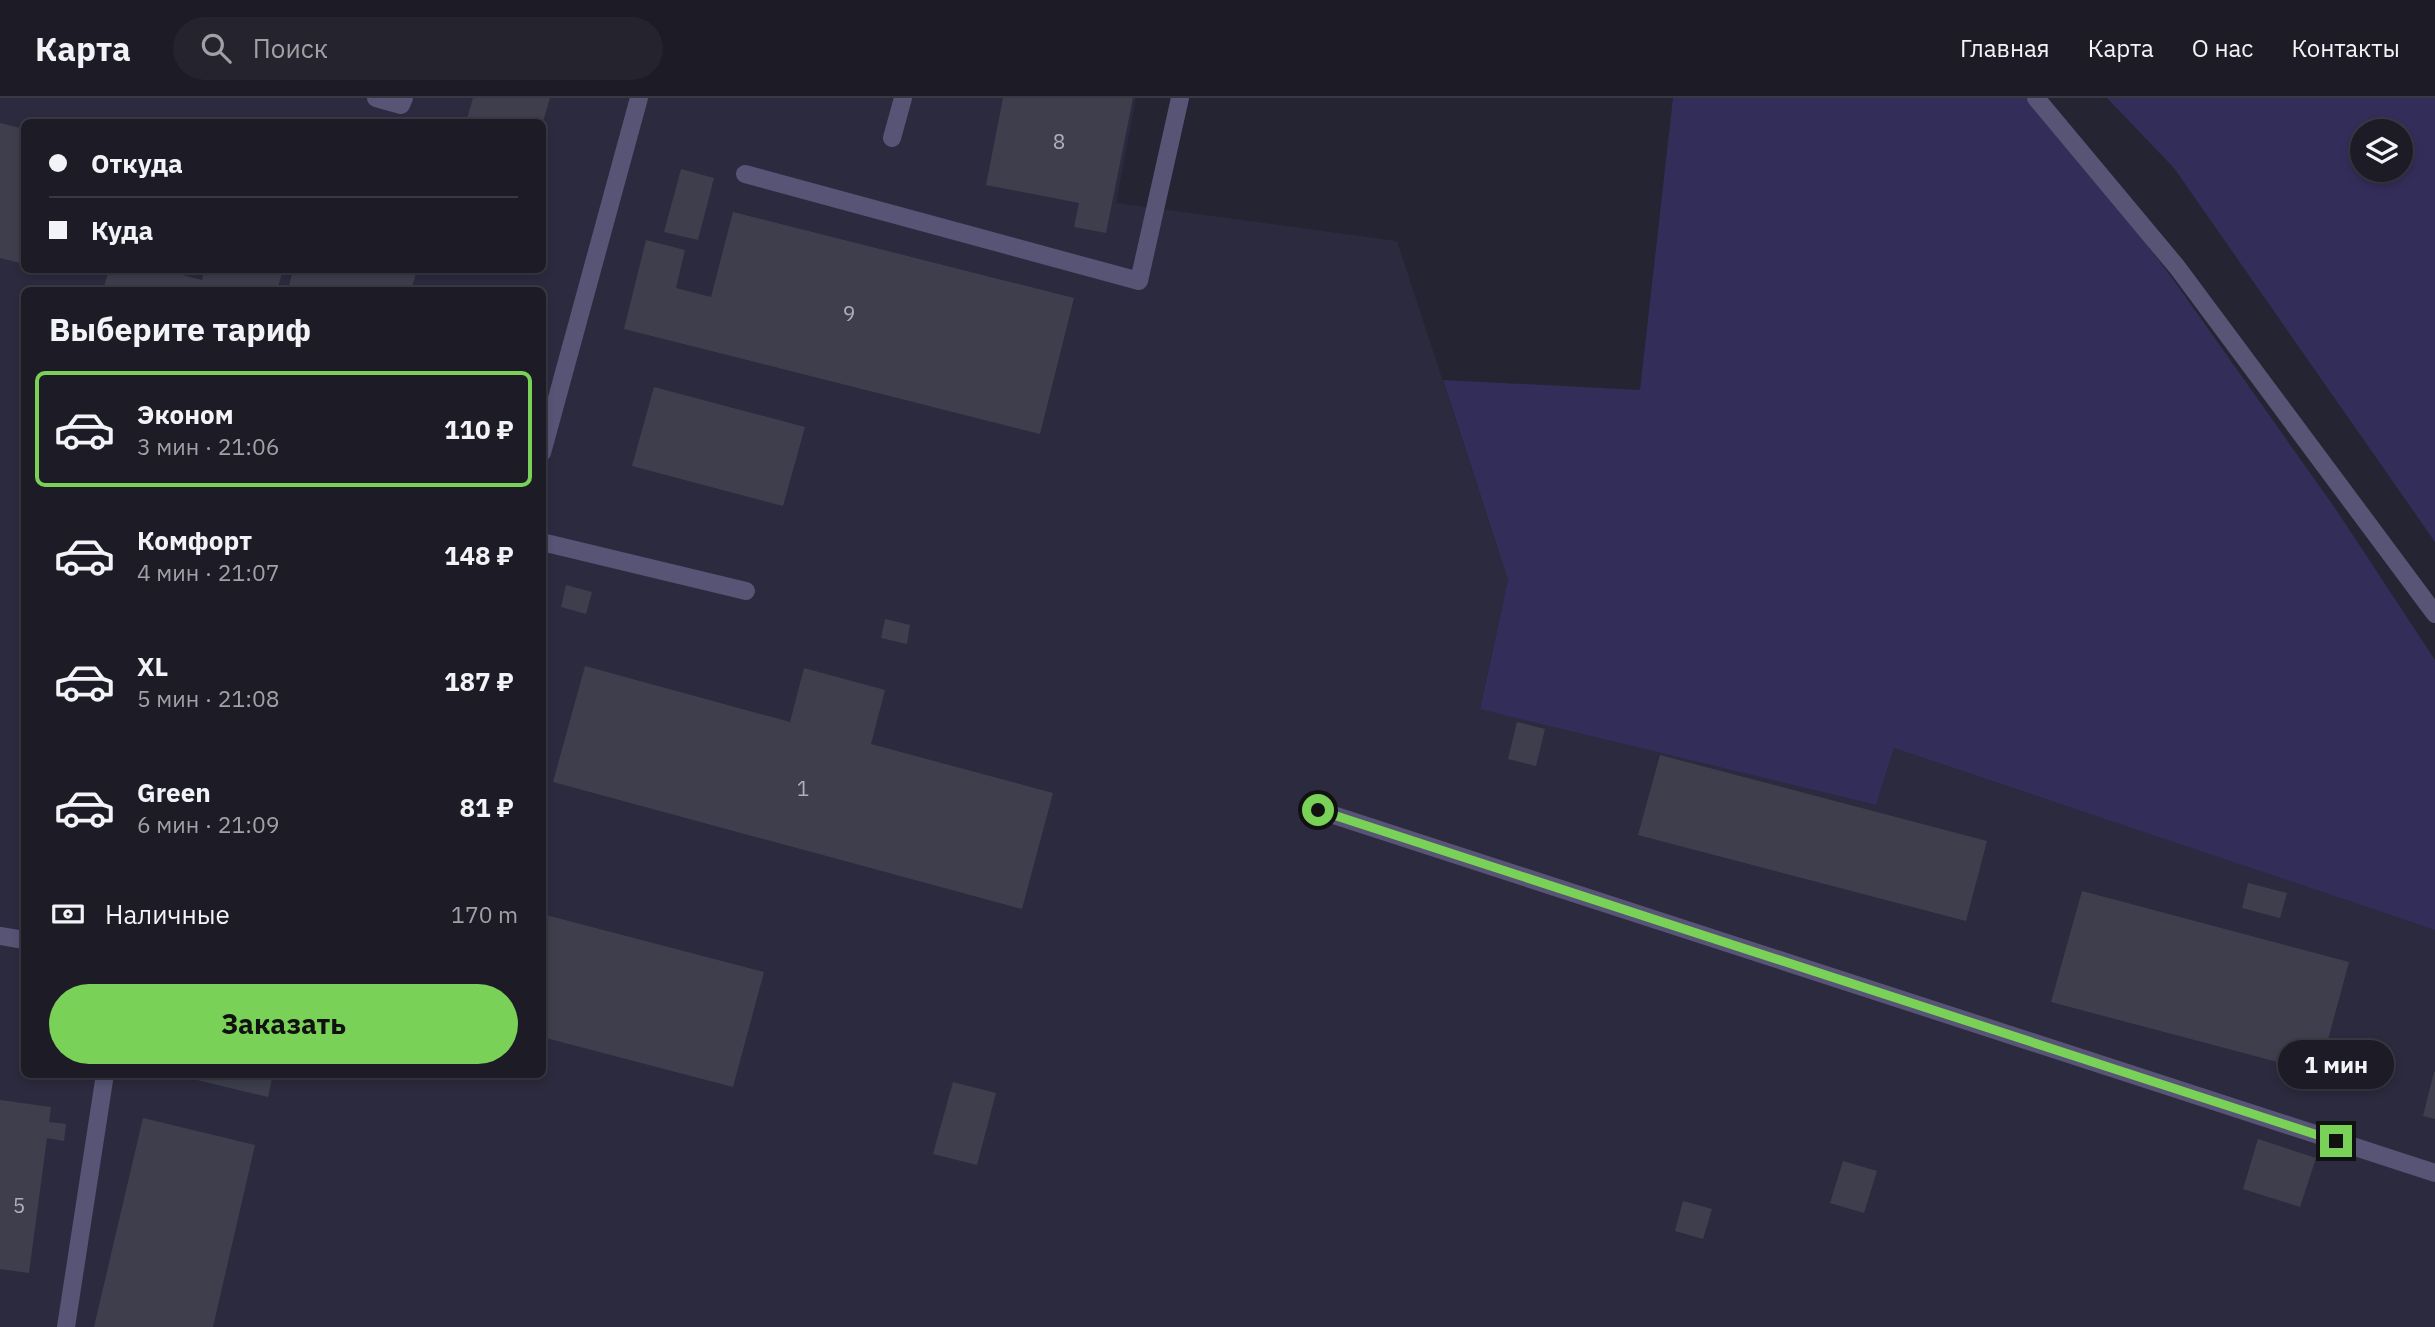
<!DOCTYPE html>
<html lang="ru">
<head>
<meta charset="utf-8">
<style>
	:root { --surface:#1c1b26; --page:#25242e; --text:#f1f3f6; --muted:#a0a1a7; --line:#3a3943; --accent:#79d158 }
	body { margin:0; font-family:"IBM Plex Sans",sans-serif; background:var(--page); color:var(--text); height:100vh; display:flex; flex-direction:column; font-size:26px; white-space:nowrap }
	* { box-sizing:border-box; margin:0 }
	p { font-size:23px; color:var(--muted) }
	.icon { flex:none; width:38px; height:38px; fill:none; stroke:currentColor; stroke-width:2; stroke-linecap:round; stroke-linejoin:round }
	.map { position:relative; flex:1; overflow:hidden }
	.sheet { position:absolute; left:21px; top:189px; width:525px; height:791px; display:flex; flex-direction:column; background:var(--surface); border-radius:10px; box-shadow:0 4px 10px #0003,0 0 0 2px var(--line) }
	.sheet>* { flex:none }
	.banner { position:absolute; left:21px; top:21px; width:525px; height:154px; border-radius:10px; box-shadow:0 4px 10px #0003,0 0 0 2px var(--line); display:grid; align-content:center; height:154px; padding:0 28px; background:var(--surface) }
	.tools { position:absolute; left:2350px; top:21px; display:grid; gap:14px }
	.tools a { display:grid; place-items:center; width:63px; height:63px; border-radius:50%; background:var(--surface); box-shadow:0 4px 10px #0003,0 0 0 2px var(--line); font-size:35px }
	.end { position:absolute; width:32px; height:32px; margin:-16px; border:9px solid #79d158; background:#111; box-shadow:0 0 0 4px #111 }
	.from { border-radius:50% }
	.bubble { position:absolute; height:49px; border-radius:24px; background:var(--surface); box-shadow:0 4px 10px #0003,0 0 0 2px var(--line); font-size:23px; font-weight:800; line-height:49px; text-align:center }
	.banner b { display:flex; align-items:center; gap:24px; height:66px; font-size:26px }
	.banner b+b { border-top:2px solid var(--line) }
	.banner i { width:18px; height:18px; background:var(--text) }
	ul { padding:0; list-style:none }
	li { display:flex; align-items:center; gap:21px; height:116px; margin:0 14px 10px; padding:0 14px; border:4px solid transparent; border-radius:10px }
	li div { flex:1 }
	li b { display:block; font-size:26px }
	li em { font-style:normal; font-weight:800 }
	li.selected { border-color:var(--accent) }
	li>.icon { width:63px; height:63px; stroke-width:1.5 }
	h2 { padding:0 28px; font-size:32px; line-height:84px }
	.pay { display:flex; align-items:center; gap:18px; height:77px; padding:0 28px; font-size:26px }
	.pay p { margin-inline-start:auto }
	.action { display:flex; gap:14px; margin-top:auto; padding:14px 28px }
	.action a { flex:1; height:80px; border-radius:42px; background:var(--accent); color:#111; font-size:28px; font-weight:800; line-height:80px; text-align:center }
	header { display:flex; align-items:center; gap:42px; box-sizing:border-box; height:98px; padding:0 35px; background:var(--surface); border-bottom:2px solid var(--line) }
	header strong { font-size:33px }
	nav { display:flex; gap:38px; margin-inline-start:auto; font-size:24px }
	.search { width:490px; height:63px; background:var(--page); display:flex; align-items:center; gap:18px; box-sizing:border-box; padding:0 24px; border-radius:38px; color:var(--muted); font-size:26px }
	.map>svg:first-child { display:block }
	.built { fill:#2c2a3e; fill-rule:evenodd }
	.green { fill:#332d59; fill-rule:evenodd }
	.building { fill:#3f3e4d }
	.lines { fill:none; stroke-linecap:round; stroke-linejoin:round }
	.minor { stroke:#575476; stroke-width:18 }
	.route { stroke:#79d158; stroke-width:9 }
	.labels { text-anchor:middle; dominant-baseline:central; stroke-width:5; stroke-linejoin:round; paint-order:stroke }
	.number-label { font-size:21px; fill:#afaeb9 }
</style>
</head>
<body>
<header>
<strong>Карта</strong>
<div class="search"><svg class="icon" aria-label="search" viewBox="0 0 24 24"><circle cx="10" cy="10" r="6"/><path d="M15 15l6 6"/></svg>Поиск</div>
<nav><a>Главная</a><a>Карта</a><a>О нас</a><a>Контакты</a></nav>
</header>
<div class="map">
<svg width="2435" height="1229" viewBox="0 0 2435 1229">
	<rect width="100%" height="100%" fill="#252432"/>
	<path class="built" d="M0 0H1136L1116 105 1397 143 1508 482 1480 610 1876 707 1894 650 2435 832V1229H0ZM24 24H542V172H24ZM24 192H542V976H24Z"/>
	<g class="green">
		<polygon points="1673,0 2030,0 2061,31 2175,184 2337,413 2435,562 2435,832 1894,650 1876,707 1480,611 1508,482 1443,282 1640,292"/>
		<path d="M2107 0H2435V444L2174 70ZM2362 33H2401V72H2362Z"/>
	</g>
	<g class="building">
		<polygon points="473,0 550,0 543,24 466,24"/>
		<polygon points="1003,0 1133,0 1106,135 1074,129 1079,105 986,87"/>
		<polygon points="0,25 24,31 24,166 0,160"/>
		<polygon points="681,71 714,80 698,142 664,134"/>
		<polygon points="733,114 1074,200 1040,336 624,231 646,142 685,152 676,190 711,199"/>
		<polygon points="109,172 163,172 202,182 204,172 283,172 277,192 103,192"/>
		<polygon points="293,172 417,172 411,192 288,192"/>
		<polygon points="654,289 805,329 783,408 632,368"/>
		<polygon points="566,487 592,494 586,516 561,509"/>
		<polygon points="885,521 910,527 907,546 881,540"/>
		<polygon points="585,568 790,624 804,570 885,592 871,646 1053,695 1022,811 553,684"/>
		<polygon points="1517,624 1545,631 1536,668 1508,661"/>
		<polygon points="1660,657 1987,743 1966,823 1638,737"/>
		<polygon points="2248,785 2287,795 2280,820 2242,810"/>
		<polygon points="2082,793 2349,864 2319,975 2051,904"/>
		<polygon points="542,816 764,874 733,989 542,939"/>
		<polygon points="2434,974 2435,974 2435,1021 2423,1018"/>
		<polygon points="172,976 273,976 268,999"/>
		<polygon points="953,984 996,995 977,1067 933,1056"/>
		<polygon points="0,1002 51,1009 49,1024 66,1026 64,1043 47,1040 29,1175 0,1171"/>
		<polygon points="143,1020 255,1047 213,1229 94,1229"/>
		<polygon points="2258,1041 2316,1060 2300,1109 2243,1091"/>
		<polygon points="1843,1063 1877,1073 1864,1115 1830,1105"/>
		<polygon points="1683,1103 1712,1111 1703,1141 1675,1133"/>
	</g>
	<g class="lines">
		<g class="minor">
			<polyline points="376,0 401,7 404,0"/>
			<polyline points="2036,0 2177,169 2435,516"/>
			<polyline points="892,40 903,0"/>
			<polyline points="745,76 1139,183 1180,0"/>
			<polyline points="542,355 639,0"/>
			<polyline points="542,444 746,493"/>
			<polyline points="1318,712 2435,1075"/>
			<polyline points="0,838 24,842"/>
			<polyline points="66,1229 105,976"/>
		</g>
	</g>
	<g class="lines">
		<polyline class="route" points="1318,712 2336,1043"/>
	</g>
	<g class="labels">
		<g class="number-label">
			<text x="1059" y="43">8</text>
			<text x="849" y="215">9</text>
			<text x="803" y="690">1</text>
			<text x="19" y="1107">5</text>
		</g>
	</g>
</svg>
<div class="tools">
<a><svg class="icon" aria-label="layers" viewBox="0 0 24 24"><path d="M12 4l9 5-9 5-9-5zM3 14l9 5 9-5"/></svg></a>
</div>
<i class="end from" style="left:1318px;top:712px"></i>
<i class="end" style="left:2336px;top:1043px"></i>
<div class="bubble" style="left:2278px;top:942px;width:116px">1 мин</div>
<div class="banner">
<b><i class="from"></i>Откуда</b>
<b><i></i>Куда</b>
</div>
<section class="sheet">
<h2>Выберите тариф</h2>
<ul>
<li class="selected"><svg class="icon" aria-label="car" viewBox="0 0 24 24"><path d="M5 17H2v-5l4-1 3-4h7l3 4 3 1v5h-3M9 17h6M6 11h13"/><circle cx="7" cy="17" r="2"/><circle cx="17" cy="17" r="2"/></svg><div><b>Эконом</b><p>3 мин · 21:06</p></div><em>110 ₽</em></li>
<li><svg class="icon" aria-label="car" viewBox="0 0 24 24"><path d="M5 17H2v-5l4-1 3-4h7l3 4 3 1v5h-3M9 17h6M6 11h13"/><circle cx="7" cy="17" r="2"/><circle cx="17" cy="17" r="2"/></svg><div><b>Комфорт</b><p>4 мин · 21:07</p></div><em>148 ₽</em></li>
<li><svg class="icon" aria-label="car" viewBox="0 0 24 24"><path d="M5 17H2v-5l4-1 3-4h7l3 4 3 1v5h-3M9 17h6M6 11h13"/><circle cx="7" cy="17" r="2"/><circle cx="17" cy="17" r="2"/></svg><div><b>XL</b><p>5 мин · 21:08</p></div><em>187 ₽</em></li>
<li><svg class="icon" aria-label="car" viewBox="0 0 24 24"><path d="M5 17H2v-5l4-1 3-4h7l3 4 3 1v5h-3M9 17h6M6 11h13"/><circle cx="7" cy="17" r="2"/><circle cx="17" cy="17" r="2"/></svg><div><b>Green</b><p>6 мин · 21:09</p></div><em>81 ₽</em></li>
</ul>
<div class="pay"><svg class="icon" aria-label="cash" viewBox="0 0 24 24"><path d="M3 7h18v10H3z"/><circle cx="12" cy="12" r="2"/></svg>Наличные<p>170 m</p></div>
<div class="action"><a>Заказать</a></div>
</section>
</div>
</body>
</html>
